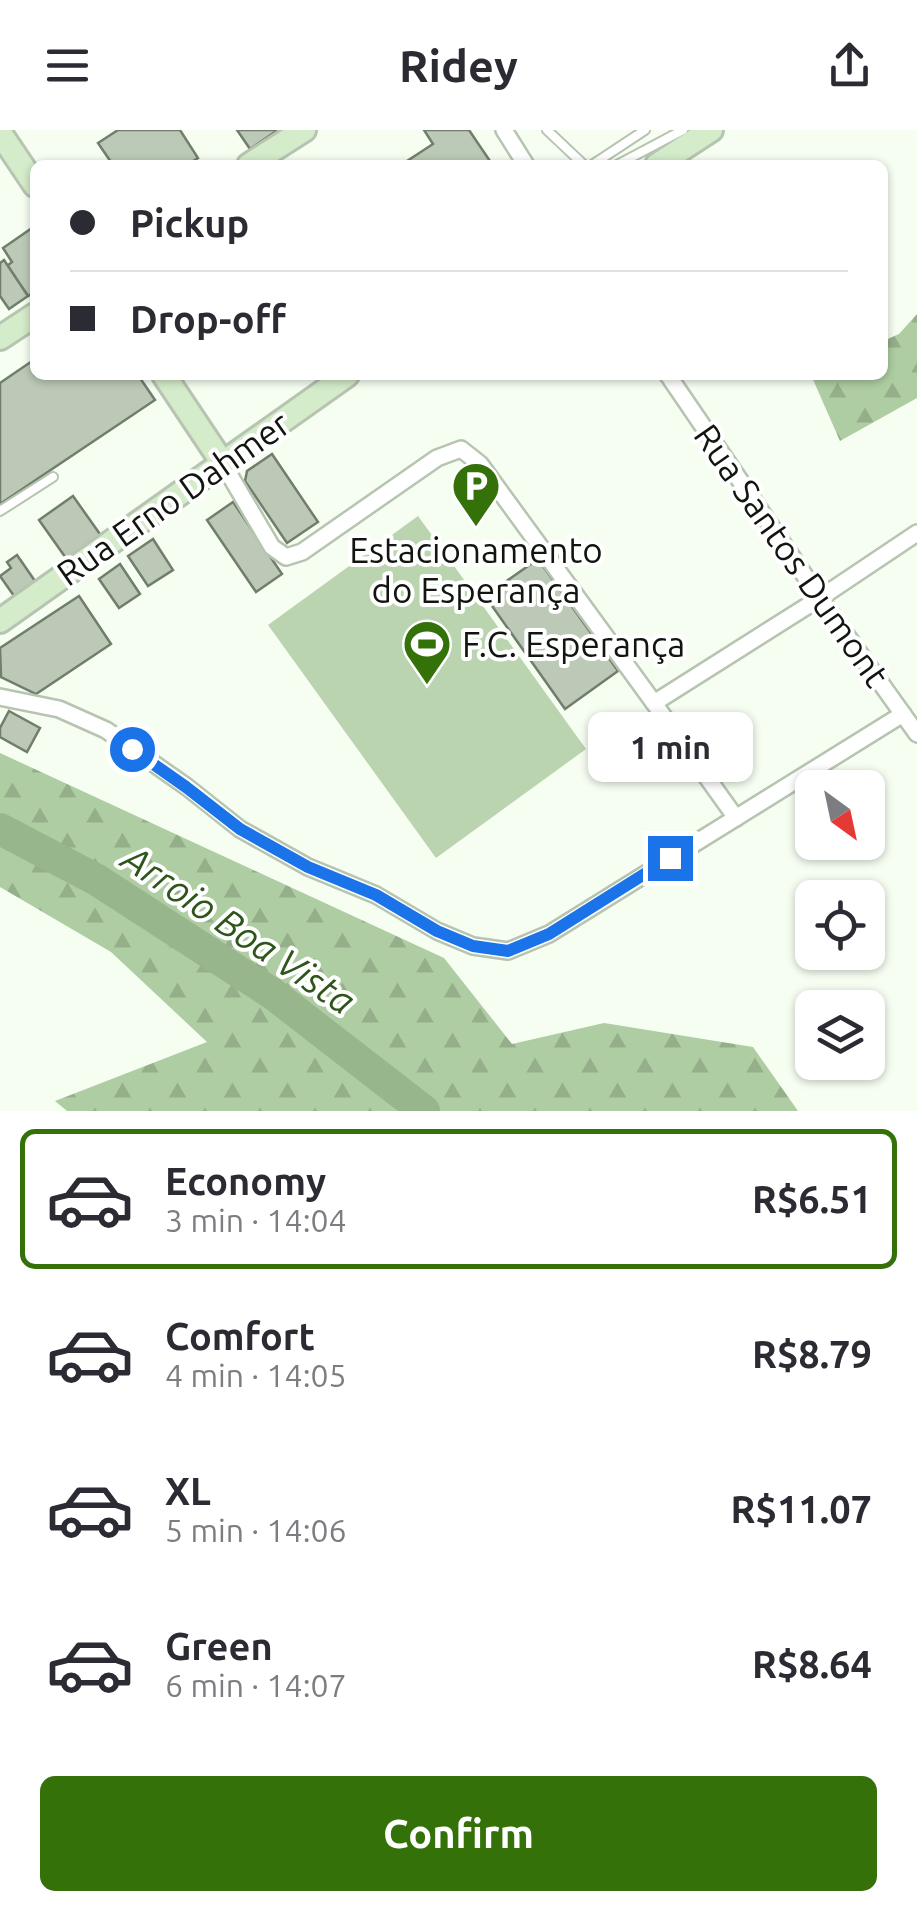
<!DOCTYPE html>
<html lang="en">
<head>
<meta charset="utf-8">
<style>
	:root { --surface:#fff; --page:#f2f2f3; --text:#2b2b33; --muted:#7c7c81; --line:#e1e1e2; --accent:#347209 }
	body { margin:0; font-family:Ubuntu,sans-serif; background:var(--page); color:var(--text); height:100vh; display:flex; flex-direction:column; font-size:38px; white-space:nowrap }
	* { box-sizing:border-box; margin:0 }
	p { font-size:32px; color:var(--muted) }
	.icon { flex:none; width:55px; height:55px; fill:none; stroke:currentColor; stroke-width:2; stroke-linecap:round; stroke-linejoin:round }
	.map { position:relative; height:981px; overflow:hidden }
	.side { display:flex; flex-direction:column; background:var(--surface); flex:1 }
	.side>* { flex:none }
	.guide { position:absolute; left:30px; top:30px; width:858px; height:220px; border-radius:15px; box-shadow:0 2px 8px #0004; display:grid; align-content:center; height:220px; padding:0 40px; background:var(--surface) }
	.needle { width:65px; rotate:147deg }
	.tools { position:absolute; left:795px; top:640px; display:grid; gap:20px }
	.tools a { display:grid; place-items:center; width:90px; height:90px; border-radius:15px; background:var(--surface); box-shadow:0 2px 8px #0004; font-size:50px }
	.end { position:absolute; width:45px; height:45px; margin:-22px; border:12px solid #1a73e8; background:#fff; box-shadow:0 0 0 5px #fff }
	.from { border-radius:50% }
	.bubble { position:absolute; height:70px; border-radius:15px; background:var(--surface); box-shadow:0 2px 8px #0004; font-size:32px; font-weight:700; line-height:70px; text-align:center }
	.guide b { display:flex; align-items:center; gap:35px; height:95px; font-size:38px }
	.guide b+b { border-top:2px solid var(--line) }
	.guide i { width:25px; height:25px; background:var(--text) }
	ul { padding:18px 0 0; list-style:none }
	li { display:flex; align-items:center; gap:30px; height:140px; margin:0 20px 15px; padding:0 20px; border:5px solid transparent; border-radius:15px }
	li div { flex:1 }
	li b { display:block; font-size:38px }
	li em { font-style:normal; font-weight:700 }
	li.active { border-color:var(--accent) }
	li>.icon { width:90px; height:90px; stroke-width:1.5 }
	.cta { display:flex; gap:20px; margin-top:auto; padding:20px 40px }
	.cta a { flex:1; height:115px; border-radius:15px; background:var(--accent); color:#fff; font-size:40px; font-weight:700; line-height:115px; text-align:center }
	header { display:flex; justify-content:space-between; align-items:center; height:130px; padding:0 40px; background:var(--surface); font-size:45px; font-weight:700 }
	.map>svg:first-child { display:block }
	.green { fill:#bad4b0 }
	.forest { fill:url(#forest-firs) }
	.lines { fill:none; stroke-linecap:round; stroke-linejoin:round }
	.river { stroke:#98b68c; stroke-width:32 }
	.building { fill:#bbc9b6; stroke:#717e6c; stroke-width:2.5 }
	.lane-casing { stroke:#b6c4b1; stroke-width:12 }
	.street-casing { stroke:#b6c4b1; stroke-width:20 }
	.secondary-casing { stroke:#b6c4b1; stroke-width:28 }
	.lane { stroke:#fff; stroke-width:8 }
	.street { stroke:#fff; stroke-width:15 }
	.secondary { stroke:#d4ecc9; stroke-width:22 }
	.route { stroke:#1a73e8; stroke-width:12 }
	.labels { text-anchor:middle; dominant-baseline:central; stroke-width:8; stroke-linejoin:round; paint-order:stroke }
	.street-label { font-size:35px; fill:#11150f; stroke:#fff }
	.poi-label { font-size:35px; fill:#11150f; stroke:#fff }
	.water-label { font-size:38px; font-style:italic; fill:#2e561b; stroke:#fff }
</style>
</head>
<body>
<header><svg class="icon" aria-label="menu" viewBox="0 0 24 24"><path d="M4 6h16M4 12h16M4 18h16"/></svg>Ridey<svg class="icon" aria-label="share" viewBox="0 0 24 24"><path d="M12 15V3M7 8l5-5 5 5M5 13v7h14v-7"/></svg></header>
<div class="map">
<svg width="917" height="981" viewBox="0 0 917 981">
	<defs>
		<pattern id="forest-firs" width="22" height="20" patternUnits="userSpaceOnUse" patternTransform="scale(2.5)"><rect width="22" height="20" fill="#aecda2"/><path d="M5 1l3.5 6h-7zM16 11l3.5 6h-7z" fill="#95af8a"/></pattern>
	</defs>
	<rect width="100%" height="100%" fill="#f6fef2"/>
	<polygon class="green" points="418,386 586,619 436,728 268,495"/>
	<g class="forest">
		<polygon points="917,184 917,268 840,311 811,245 882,245 883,211 899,204"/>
		<polygon points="0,623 444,828 512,914 604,893 753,917 798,981 67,981 55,971 207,912 111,822 0,757"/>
	</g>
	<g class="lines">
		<polyline class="river" points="0,699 97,750 273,864 424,981"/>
	</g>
	<g class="building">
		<polygon points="118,0 180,0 198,28 187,35 113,35 98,13"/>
		<polygon points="237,0 278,0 250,19"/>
		<polygon points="424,0 469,0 492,34 401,35 433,14"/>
		<polygon points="35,96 35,161 28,166 7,136 12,132 3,118"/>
		<polygon points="4,130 28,166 9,179 0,166 0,133"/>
		<polygon points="35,229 35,245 138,245 155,270 0,374 0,253"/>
		<polygon points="272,324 318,392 287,413 245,351 247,341"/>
		<polygon points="73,366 102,407 68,431 39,390"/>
		<polygon points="233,372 282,444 256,462 207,390"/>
		<polygon points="153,409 173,440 148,456 128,426"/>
		<polygon points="17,425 35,451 14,466 0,446 11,438 7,432"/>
		<polygon points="538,429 618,541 565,579 485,466"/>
		<polygon points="120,434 140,464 119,478 99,449"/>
		<polygon points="79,466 111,514 36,564 1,547 0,518"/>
		<polygon points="9,581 40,598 27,622 0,607 0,598"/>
	</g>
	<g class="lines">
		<g class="lane-casing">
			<g id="lane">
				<polyline points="547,0 584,35"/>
				<polyline points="592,35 645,0"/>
				<polyline points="617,35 683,0"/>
				<polyline points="0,381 53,347"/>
			</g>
		</g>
		<g class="street-casing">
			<g id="street">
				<polyline points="504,0 526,35"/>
				<polyline points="668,245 820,468 917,604"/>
				<polyline points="222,332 272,417 286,427 302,422 437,328 461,319 480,334 654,573 820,468 917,403"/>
				<polyline points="0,567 59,579 106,600 187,657 240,699 308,737 376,765 437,801 473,816 508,821 549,804 903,584"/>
				<polyline points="654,573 736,688"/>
			</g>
		</g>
		<g class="secondary-casing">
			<g id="secondary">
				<polyline points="0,3 35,55"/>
				<polyline points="249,35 304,0"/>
				<polyline points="657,35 711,0"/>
				<polyline points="0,208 35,185"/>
				<polyline points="164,245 222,332"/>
				<polyline points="0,491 347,245"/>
			</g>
		</g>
		<use href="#lane" class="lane"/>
		<use href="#street" class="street"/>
		<use href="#secondary" class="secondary"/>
	</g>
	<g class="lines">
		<polyline class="route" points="132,619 186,657 240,699 308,737 376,765 437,801 473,816 508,821 549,804 670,728"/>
	</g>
	<defs>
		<g id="parking-pin" transform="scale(2.5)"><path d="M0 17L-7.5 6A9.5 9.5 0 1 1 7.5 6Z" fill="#347209" stroke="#fff"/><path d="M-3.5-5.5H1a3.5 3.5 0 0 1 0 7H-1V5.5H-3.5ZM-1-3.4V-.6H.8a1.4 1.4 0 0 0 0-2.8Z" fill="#fff"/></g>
		<g id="stadium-pin" transform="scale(2.5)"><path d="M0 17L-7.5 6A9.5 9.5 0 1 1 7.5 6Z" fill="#347209" stroke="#fff"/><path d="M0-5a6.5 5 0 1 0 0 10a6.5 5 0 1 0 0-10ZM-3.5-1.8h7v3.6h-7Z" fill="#fff"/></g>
	</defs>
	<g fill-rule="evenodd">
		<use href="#parking-pin" x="476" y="356"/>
		<use href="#stadium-pin" x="427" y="514"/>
	</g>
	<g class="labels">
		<g class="street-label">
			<text transform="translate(173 368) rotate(-35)">Rua Erno Dahmer</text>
			<text transform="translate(792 425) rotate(55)">Rua Santos Dumont</text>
		</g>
		<g class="poi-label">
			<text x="476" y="420">Estacionamento<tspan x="476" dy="40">do Esperança</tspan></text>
			<text x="462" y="514" text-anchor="start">F.C. Esperança</text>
		</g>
		<g class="water-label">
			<text transform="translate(239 799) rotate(34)">Arroio Boa Vista</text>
		</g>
	</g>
</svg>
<div class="tools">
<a><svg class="needle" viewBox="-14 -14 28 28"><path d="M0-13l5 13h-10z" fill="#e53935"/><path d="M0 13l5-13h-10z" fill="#7c7c81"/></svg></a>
<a><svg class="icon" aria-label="locate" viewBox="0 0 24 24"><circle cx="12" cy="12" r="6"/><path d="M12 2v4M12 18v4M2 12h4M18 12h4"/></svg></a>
<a><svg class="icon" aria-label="layers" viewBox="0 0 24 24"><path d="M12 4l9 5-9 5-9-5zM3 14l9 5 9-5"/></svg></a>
</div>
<i class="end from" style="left:132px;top:619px"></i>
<i class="end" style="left:670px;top:728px"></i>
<div class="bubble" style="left:588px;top:582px;width:165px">1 min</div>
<div class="guide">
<b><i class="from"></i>Pickup</b>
<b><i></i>Drop-off</b>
</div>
</div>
<section class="side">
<ul>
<li class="active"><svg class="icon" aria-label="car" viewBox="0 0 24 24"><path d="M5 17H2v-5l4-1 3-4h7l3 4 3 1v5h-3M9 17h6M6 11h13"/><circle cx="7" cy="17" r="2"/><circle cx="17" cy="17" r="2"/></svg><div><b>Economy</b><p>3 min · 14:04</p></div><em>R$6.51</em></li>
<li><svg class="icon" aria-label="car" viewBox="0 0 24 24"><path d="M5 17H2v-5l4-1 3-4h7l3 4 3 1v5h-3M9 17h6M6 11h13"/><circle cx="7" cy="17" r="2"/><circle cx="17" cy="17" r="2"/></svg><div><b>Comfort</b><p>4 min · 14:05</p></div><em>R$8.79</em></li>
<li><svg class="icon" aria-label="car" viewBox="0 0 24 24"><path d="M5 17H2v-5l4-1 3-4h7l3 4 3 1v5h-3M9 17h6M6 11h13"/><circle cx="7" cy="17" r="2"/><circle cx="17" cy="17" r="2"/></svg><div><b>XL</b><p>5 min · 14:06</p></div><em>R$11.07</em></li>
<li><svg class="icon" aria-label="car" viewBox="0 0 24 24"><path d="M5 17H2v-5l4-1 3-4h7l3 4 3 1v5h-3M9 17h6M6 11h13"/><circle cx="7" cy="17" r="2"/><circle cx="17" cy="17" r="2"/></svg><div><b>Green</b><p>6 min · 14:07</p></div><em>R$8.64</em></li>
</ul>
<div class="cta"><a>Confirm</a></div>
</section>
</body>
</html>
